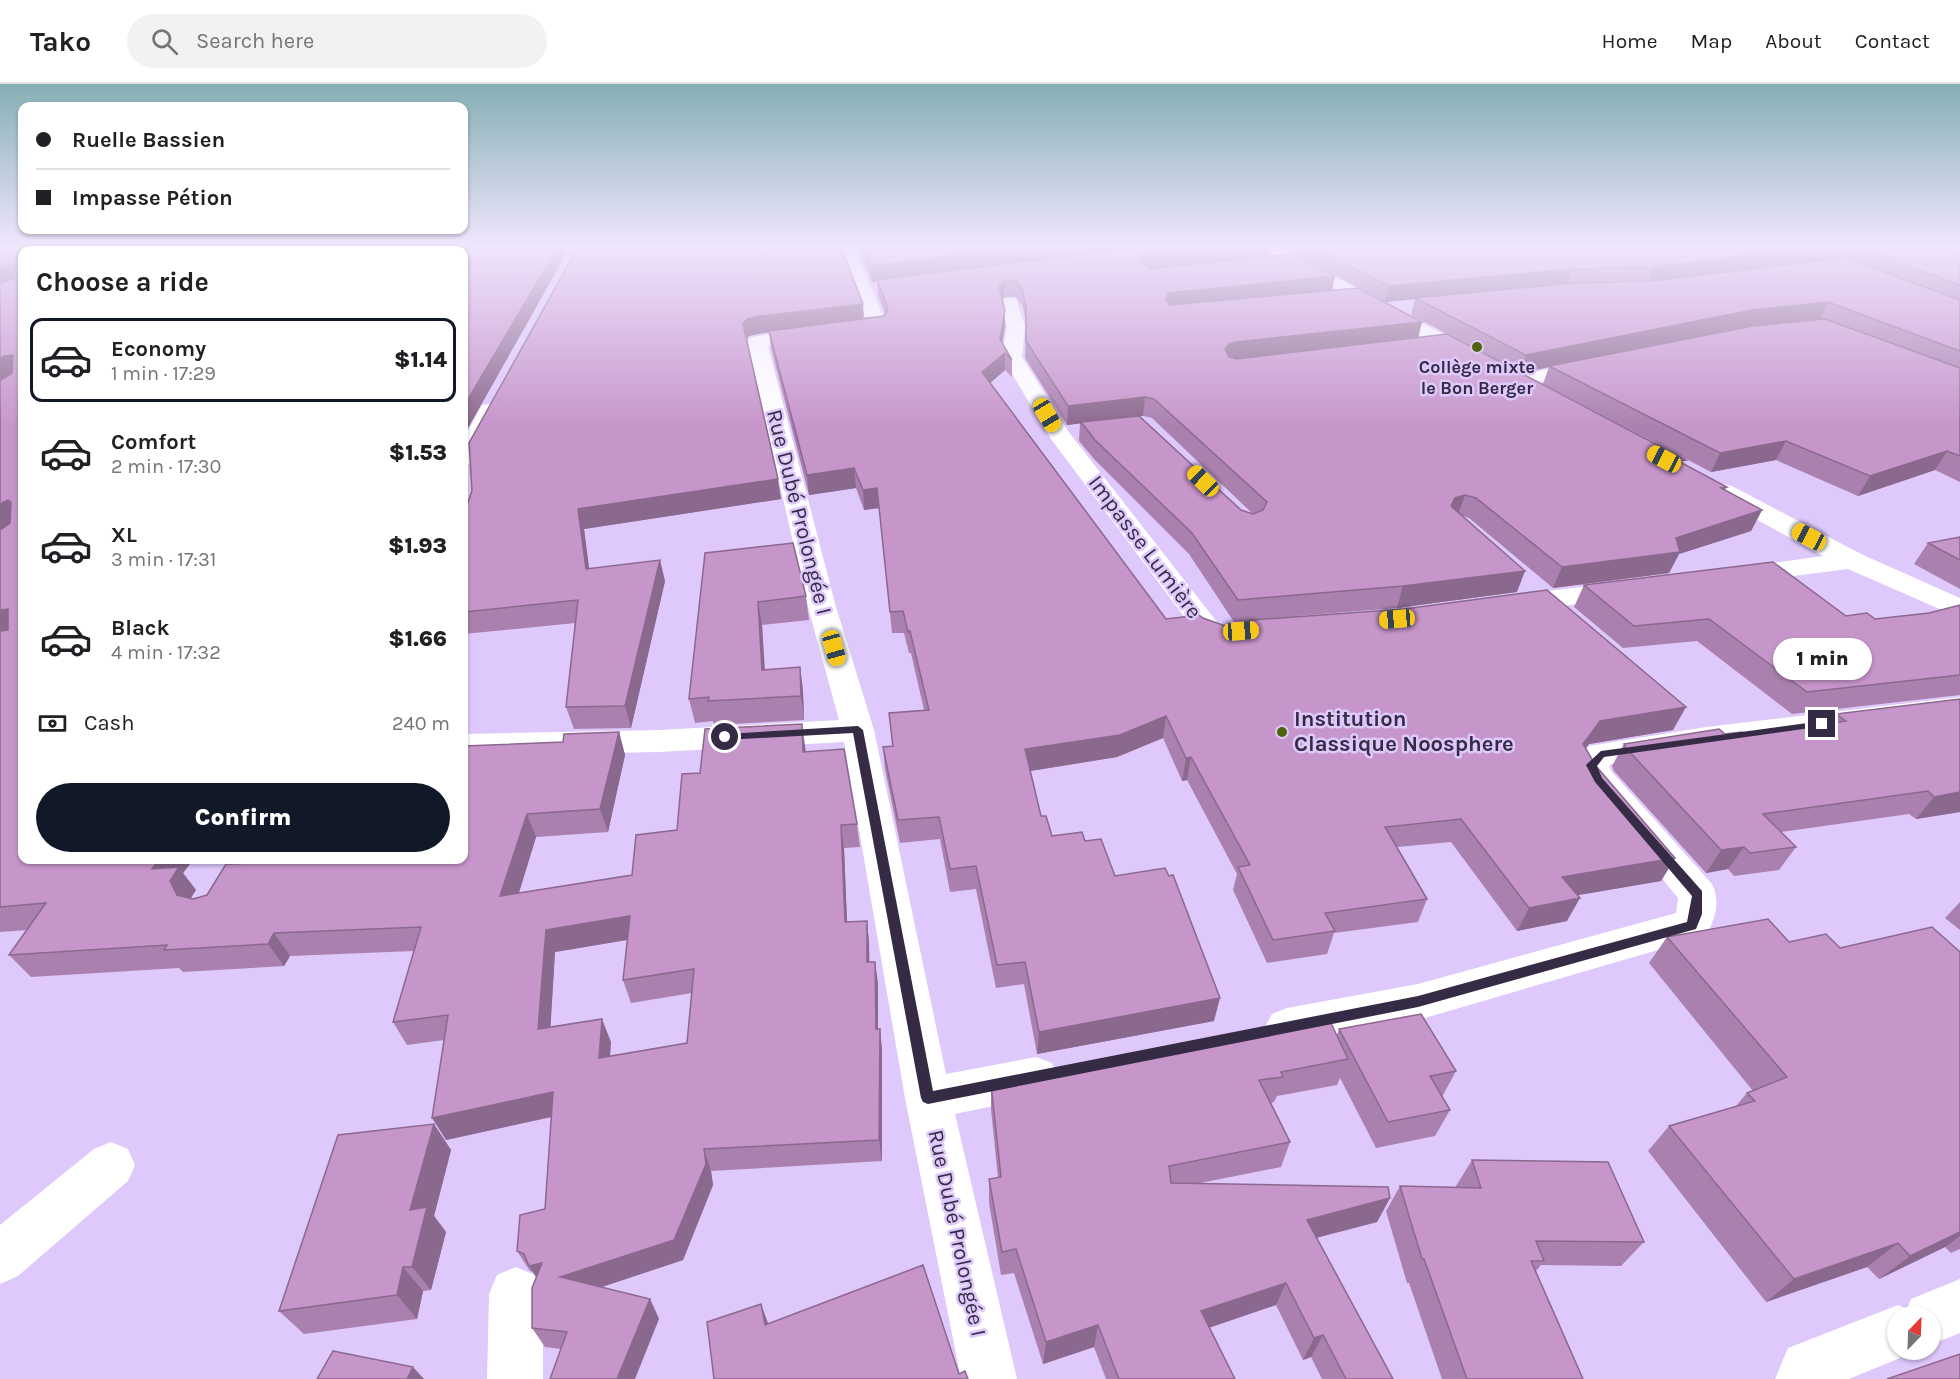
<!DOCTYPE html>
<html lang="en">
<head>
<meta charset="utf-8">
<style>
	:root { --surface:#fff; --page:#f2f2f2; --text:#202124; --muted:#757577; --line:#e0e0e0; --accent:#111827 }
	body { margin:0; font-family:Karla,sans-serif; background:var(--page); color:var(--text); height:100vh; display:flex; flex-direction:column; font-size:22px; white-space:nowrap }
	* { box-sizing:border-box; margin:0 }
	p { font-size:20px; color:var(--muted) }
	.icon { flex:none; width:33px; height:33px; fill:none; stroke:currentColor; stroke-width:2; stroke-linecap:round; stroke-linejoin:round }
	.map { position:relative; flex:1; overflow:hidden }
	.panel { position:absolute; left:18px; top:162px; width:450px; height:618px; display:flex; flex-direction:column; background:var(--surface); border-radius:12px; box-shadow:0 2px 4px #0004 }
	.panel>* { flex:none }
	.top-card { position:absolute; left:18px; top:18px; width:450px; height:132px; border-radius:12px; box-shadow:0 2px 4px #0004; display:grid; align-content:center; height:132px; padding:0 18px; background:var(--surface) }
	.needle { width:39px; rotate:23deg }
	.buttons { position:absolute; left:1887px; top:1222px; display:grid; gap:12px }
	.buttons a { display:grid; place-items:center; width:54px; height:54px; border-radius:50%; background:var(--surface); box-shadow:0 2px 4px #0004; font-size:30px }
	.end { position:absolute; width:27px; height:27px; margin:-14px; border:8px solid #362b44; background:#fff; box-shadow:0 0 0 3px #fff }
	.from { border-radius:50% }
	.bubble { position:absolute; height:42px; border-radius:21px; background:var(--surface); box-shadow:0 2px 4px #0004; font-size:20px; font-weight:800; line-height:42px; text-align:center }
	.car { position:absolute; width:18px; height:36px; margin:-18px -9px; border-radius:8px; box-shadow:0 0 4px 2px #0007; background:linear-gradient(#f5c518 24%,#345 0 40%,#f5c518 0 76%,#345 0 86%,#f5c518 0) }
	.top-card b { display:flex; align-items:center; gap:21px; height:57px; font-size:22px }
	.top-card b+b { border-top:2px solid var(--line) }
	.top-card i { width:15px; height:15px; background:var(--text) }
	ul { padding:0; list-style:none }
	li { display:flex; align-items:center; gap:18px; height:84px; margin:0 12px 9px; padding:0 6px; border:3px solid transparent; border-radius:12px }
	li div { flex:1 }
	li b { display:block; font-size:22px }
	li em { font-style:normal; font-weight:800 }
	li.on { border-color:var(--accent) }
	li>.icon { width:54px; height:54px; stroke-width:1.5 }
	h2 { padding:0 18px; font-size:27px; line-height:72px }
	.pay { display:flex; align-items:center; gap:15px; height:66px; padding:0 18px; font-size:22px }
	.pay p { margin-inline-start:auto }
	.cta { display:flex; gap:12px; margin-top:auto; padding:12px 18px }
	.cta a { flex:1; height:69px; border-radius:36px; background:var(--accent); color:#fff; font-size:24px; font-weight:800; line-height:69px; text-align:center }
	header { display:flex; align-items:center; gap:36px; box-sizing:border-box; height:84px; padding:0 30px; background:var(--surface); border-bottom:2px solid var(--line) }
	header strong { font-size:28px }
	nav { display:flex; gap:33px; margin-inline-start:auto; font-size:21px }
	.search { width:420px; height:54px; background:var(--page); display:flex; align-items:center; gap:15px; box-sizing:border-box; padding:0 21px; border-radius:33px; color:var(--muted); font-size:22px }
	.map>svg:first-child { display:block }
	.lines { fill:none; stroke-linecap:round; stroke-linejoin:round }
	.minor { fill:#fff; fill-rule:evenodd }
	.wall { fill:#aa80ae; fill-rule:evenodd }
	.shaded-wall { fill:#8b688d }
	.building { fill:#c695ca; stroke:#8b688d; stroke-width:1.5; fill-rule:evenodd }
	.route { fill:#362b44 }
	.poi-dot { fill:#4c620d; stroke:#dec8fc; stroke-width:2 }
	.labels { text-anchor:middle; dominant-baseline:central; stroke-width:5; stroke-linejoin:round; paint-order:stroke }
	.far-poi-label { font-size:18px; font-weight:bold; fill:#362b44; stroke:#dec8fc }
	.street-label { font-size:22px; fill:#362b44; stroke:#dec8fc }
	.poi-label { font-size:22px; font-weight:bold; fill:#362b44; stroke:#dec8fc; text-anchor:start }
</style>
</head>
<body>
<header>
<strong>Tako</strong>
<div class="search"><svg class="icon" aria-label="search" viewBox="0 0 24 24"><circle cx="10" cy="10" r="6"/><path d="M15 15l6 6"/></svg>Search here</div>
<nav><a>Home</a><a>Map</a><a>About</a><a>Contact</a></nav>
</header>
<div class="map">
<svg width="1960" height="1295" viewBox="0 0 1960 1295">
	<rect width="100%" height="100%" fill="#dec8fc"/>
	<g class="lines">
		<g class="minor">
			<polygon points="838,163 854,163 887,242 885,246 768,262 836,523 874,646 946,990 1036,973 1052,979 1059,993 1052,1007 1036,1013 955,1030 1017,1295 961,1295 905,1014 844,658 659,668 464,672 464,650 659,646 839,636 808,523 747,258 750,254 757,252 867,238"/>
			<polygon points="1258,163 1278,163 1481,270 1484,274 1481,278 1467,278"/>
			<polygon points="1010,214 1016,215 1025,242 1022,273 1068,347 1220,542 1240,546 1245,552 1240,558 1223,563 1200,554 1051,355 1002,273 1007,242 1001,219 1004,215"/>
			<polygon points="1590,276 1597,278 1600,282 1597,286 1518,303 1511,301 1508,297 1511,293"/>
			<polygon points="490,320 498,321 501,326 476,374 472,379 464,381 464,354 482,321"/>
			<polygon points="1723,400 1732,402 1861,470 1960,514 1960,534 1848,485 1740,499 1730,497 1726,491 1730,485 1823,472 1714,412 1711,407 1714,402"/>
			<polygon points="1623,498 1633,500 1637,506 1633,512 1513,529 1503,526 1499,520 1503,514 1513,511"/>
			<path d="M1960 613V633L1706 665 1611 680 1609 683 1612 688 1712 800C1721 818 1715 835 1706 852L1418 936 1287 962 1272 956 1265 943 1272 930 1287 924 1418 900 1676 829 1678 814 1581 695 1574 681 1589 662 1706 643Z"/>
			<polygon points="111,1058 128,1065 135,1081 128,1097 18,1192 0,1200 0,1141 94,1065"/>
			<polygon points="516,1183 535,1191 543,1210 543,1295 487,1295 489,1210 497,1191"/>
			<polygon points="1960,1195 1960,1249 1930,1261 1930,1233 1898,1233 1898,1266 1917,1267 1849,1295 1775,1295 1788,1264 1898,1221 1907,1225 1911,1215"/>
		</g>
	</g>
	<g class="wall">
		<path d="M0 163H570L464 351V166H22V776H193L183 789 196 806 190 815H193L207 811 253 779 563 658 619 648 625 671 608 748 536 753 519 809 632 791 677 746 700 689 805 662 806 668 857 740 860 763 844 764 847 838 867 837 869 859V878H875L878 900V945H880L882 967V1077L711 1087 713 1101 683 1176 601 1203 650 1215 659 1235 561 1265 545 1263 532 1244 536 1193 533 1188 530 1187 517 1167 545 1125 552 1033 446 1056 444 956 407 961 393 938 414 867 290 872 284 882 183 888 179 884 31 893 9 871 27 846 0 848ZM627 856 623 896 631 919 692 909 687 959 610 972 611 958 550 943 555 868Z"/>
		<path d="M578 163 864 234 884 232 885 230 878 212 877 197 872 198 857 163H1272L1270 172 1335 192 1332 207 1418 254 1480 267 1411 231 1415 215 1385 218 1283 163H1960V398L1935 386 1858 412 1776 376 1711 388 1543 300 1549 283 1521 289 1684 380 1727 403 1725 406 1762 426 1751 447 1679 470 1669 489 1553 504 1469 434 1462 432 1517 508 1397 524 1297 532 1673 646 1589 660 1586 664 1596 682 1675 774 1661 797 1577 811 1567 837 1517 847 1451 758 1397 763 1427 815 1418 838 1334 849 1327 870 1267 879 1233 806 1237 790 1187 696 1182 697 1163 654 1117 673 1030 687 1041 732 1052 752 1085 757 1115 792 1214 937 1037 970 1024 900 996 904 976 805 950 808 940 755 900 759 885 685 883 663 892 662 889 629 924 626 911 569H909L904 549H892L879 424 864 426 856 404 809 411 771 264 769 248 749 252 746 255 781 415 584 445 589 485 665 497 631 644 574 645 566 623 575 539 464 550V429ZM1004 213H1016L1023 223 1026 240 1025 274 1067 341 1080 339 1079 357 1094 375 1189 470 1234 538 1248 537 1228 543 1203 534 1166 535 990 299 1005 286 1012 293V276L1002 259 1005 242 1002 215ZM1820 235 1615 269 1745 243ZM1140 332H1143L1152 334 1253 430 1241 426Z"/>
		<polygon points="1960,453 1960,505 1914,480 1928,459"/>
		<polygon points="705,469 806,512 809,536 762,541 765,586 800,583 803,607 804,636 714,641 713,637 695,639 689,615"/>
		<polygon points="1584,501 1875,535 1929,529 1960,521 1960,611 1792,630 1697,557 1623,564 1574,523"/>
		<polygon points="1960,615 1960,728 1916,735 1909,730 1781,748 1796,763 1779,786 1734,792 1728,785 1706,789 1614,687 1612,682 1624,660 1725,650 1744,650 1830,639 1836,630"/>
		<polygon points="1960,818 1960,846 1945,834"/>
		<polygon points="1667,853 1789,858 1840,864 1960,868 1960,1165 1951,1169 1945,1163 1879,1195 1867,1183 1766,1218 1648,1067 1669,1042 1736,1022 1747,1009 1753,1007 1649,879"/>
		<polygon points="1339,945 1456,987 1442,1013 1450,1026 1435,1052 1376,1064 1340,994 1337,1001 1277,1012 1274,1018 1271,1019 1290,1058 1281,1083 1195,1100 1390,1114 1377,1138 1316,1154 1393,1295 1322,1295 1311,1273 1303,1276 1276,1221 1210,1243 1235,1295 1106,1295 1094,1263 1043,1280 1014,1189 1001,1191 989,1119 989,1095 998,1094 991,1025 991,1000 1337,951"/>
		<polygon points="434,1040 451,1066 434,1132 446,1148 431,1206 423,1207 417,1235 304,1250 279,1227"/>
		<polygon points="1472,1076 1644,1158 1621,1182 1541,1181 1536,1187 1583,1295 1442,1295 1409,1199 1407,1199 1386,1127 1400,1102 1456,1103 1456,1102"/>
	</g>
	<g class="shaded-wall">
		<polygon points="558,163 570,163 464,351 464,322"/>
		<polygon points="1026,163 1145,163 872,198 871,182"/>
		<polygon points="1226,163 1272,163 1270,173 1138,194 1139,178 1143,171"/>
		<polygon points="1818,163 1845,163 1839,175 1647,199 1653,183"/>
		<polygon points="12,179 21,195 0,204 0,184"/>
		<polygon points="1573,185 1568,201 1385,218 1389,202"/>
		<polygon points="1335,192 1332,207 1163,231 1165,215 1169,209"/>
		<polygon points="1004,197 1004,213 999,220 999,203"/>
		<polygon points="1828,218 1820,235 1745,243 1520,289 1526,271 1752,226"/>
		<polygon points="863,220 864,236 757,250 749,252 745,257 743,240 747,235 754,233"/>
		<polygon points="1005,226 1005,242 1000,273 1000,255"/>
		<polygon points="1422,238 1418,255 1226,278 1225,265 1229,260 1236,258"/>
		<polygon points="1005,269 1005,286 982,306 982,288"/>
		<polygon points="13,271 22,287 0,299 0,275 4,272"/>
		<polygon points="1145,313 1143,332 1067,341 1068,322"/>
		<polygon points="1786,357 1776,376 1711,388 1720,369"/>
		<polygon points="1947,367 1935,386 1858,412 1870,392"/>
		<polygon points="854,384 856,404 809,411 807,391"/>
		<polygon points="778,395 781,415 584,445 592,506 586,485 578,425"/>
		<polygon points="877,404 879,424 864,426 863,406"/>
		<polygon points="1465,411 1458,431 1451,422 1455,414"/>
		<polygon points="8,416 21,436 0,447 0,420"/>
		<polygon points="1762,426 1751,447 1679,470 1669,489 1553,504 1562,483 1676,454"/>
		<polygon points="660,476 665,497 631,644 625,622"/>
		<polygon points="1525,487 1517,508 1397,524 1403,502"/>
		<polygon points="758,518 762,541 766,610 762,586"/>
		<polygon points="8,525 22,545 0,549 0,526"/>
		<polygon points="800,583 803,607 804,636 801,612"/>
		<polygon points="1686,623 1673,646 1589,660 1572,682 1583,660 1600,637"/>
		<polygon points="1166,632 1163,654 1117,673 1024,688 1025,665"/>
		<polygon points="802,640 805,662 806,691 803,668"/>
		<polygon points="619,648 625,671 608,748 600,725"/>
		<polygon points="1191,673 1187,696 1182,697 1186,674"/>
		<polygon points="1960,708 1960,728 1916,735 1934,713"/>
		<polygon points="527,730 536,753 511,834 500,812"/>
		<polygon points="841,741 844,764 848,861 845,838"/>
		<polygon points="1744,763 1728,785 1706,789 1721,766"/>
		<polygon points="1675,774 1661,797 1550,816 1562,793"/>
		<polygon points="159,776 193,776 183,789 196,806 187,820 194,834 152,785"/>
		<polygon points="1580,814 1567,837 1517,847 1529,824"/>
		<polygon points="630,832 638,854 555,868 549,968 538,945 546,846"/>
		<polygon points="867,837 869,859 870,901 867,878"/>
		<polygon points="274,849 290,872 284,882 268,860"/>
		<polygon points="875,878 878,900 878,967 876,945"/>
		<polygon points="1220,914 1214,937 1037,970 1039,948"/>
		<polygon points="602,935 611,958 608,996 599,974"/>
		<polygon points="880,945 882,967 882,1077 879,1056"/>
		<polygon points="553,1008 564,1030 446,1056 432,1034"/>
		<polygon points="434,1040 451,1066 434,1132 446,1148 431,1206 412,1183 410,1126"/>
		<polygon points="704,1065 711,1087 713,1101 683,1176 572,1213 560,1193"/>
		<polygon points="1390,1114 1377,1138 1296,1159 1307,1136"/>
		<polygon points="1960,1148 1960,1152 1945,1163 1879,1195 1910,1172"/>
		<polygon points="1898,1159 1867,1183 1766,1218 1794,1195"/>
		<polygon points="542,1179 542,1202 529,1182"/>
		<polygon points="403,1183 423,1207 417,1235 397,1211"/>
		<polygon points="1286,1199 1276,1221 1194,1249 1201,1227"/>
		<polygon points="650,1215 659,1235 635,1295 617,1295"/>
		<polygon points="761,1220 768,1239 771,1260 765,1241"/>
		<polygon points="1098,1241 1094,1263 1043,1280 1046,1258"/>
		<polygon points="1323,1251 1311,1273 1303,1276 1314,1254"/>
		<polygon points="413,1283 424,1295 407,1295"/>
	</g>
	<g class="building">
		<path d="M0 163H558L464 322V166H22V776H159L152 785 179 783 170 797 177 811 193 815 207 811 226 780 253 779 255 776H464V662L563 658 564 650 619 648 600 725 527 730 500 812 632 791 636 751 677 746 682 690 700 689 705 645 802 640 803 668 844 665 857 740 841 741 845 838 867 837V878H875L876 945H880L879 1056 704 1065 706 1080 674 1156 560 1193 650 1215 617 1295H550L567 1248 532 1244V1204L542 1179 529 1182 524 1170 517 1167 520 1131 545 1125 553 1008 432 1034 448 931 393 938 421 843 274 849 268 860 164 866 167 861 9 871 46 819 0 823V547L8 546V525L0 526V446L10 439 11 418 8 416 0 420V297L12 289 13 271 4 272 0 275V200L14 194 15 181 12 179 0 184ZM630 832 623 896 694 885 687 959 599 974 602 935 538 945 546 846Z"/>
		<polygon points="578,163 841,163 863,220 754,233 747,235 743,240 778,395 578,425 586,485 660,476 625,622 566,623 578,516 464,528 464,429 472,407 469,359"/>
		<polygon points="862,163 1026,163 871,182"/>
		<polygon points="1142,163 1226,163 1143,171 1139,178 1150,185 1294,170 1335,192 1169,209 1165,215 1170,221 1358,204 1422,238 1236,258 1229,260 1225,265 1229,273 1237,275 1447,250 1686,376 1678,377 1727,403 1721,404 1762,426 1676,454 1680,468 1562,483 1476,414 1465,411 1455,414 1451,422 1525,487 1403,502 1238,516 1192,449 1095,356 1081,338 1139,332 1241,426 1253,430 1263,426 1267,418 1154,315 1145,313 1068,322 1026,257 1026,224 1023,207 1016,197 1004,197 999,203 1005,226 1000,255 1012,276 1005,269 982,288 1166,535 1199,531 1203,534 1228,543 1251,536 1404,525 1547,506 1686,623 1600,637 1583,660 1596,682 1675,774 1562,793 1580,814 1529,824 1461,735 1385,743 1427,815 1325,829 1335,847 1273,856 1238,783 1250,781 1191,673 1186,674 1166,632 1120,651 1025,665 1041,732 1046,732 1052,752 1082,748 1085,757 1101,755 1115,792 1165,784 1169,792 1173,791 1220,914 1039,948 1025,878 997,881 976,782 950,785 939,733 898,736 883,663 893,662 889,629 929,626 910,547 908,548 903,527 890,528 877,404 863,406 854,384 807,391 769,247 884,232 888,225 877,196"/>
		<polygon points="1314,163 1818,163 1653,183 1573,185 1389,202"/>
		<polygon points="1856,163 1960,163 1960,201"/>
		<polygon points="1845,174 1960,216 1960,267 1828,218 1752,226 1526,271 1415,214 1574,199 1653,197"/>
		<polygon points="1825,235 1960,284 1960,372 1947,367 1870,392 1786,357 1720,369 1549,282 1753,242"/>
		<polygon points="1960,453 1960,476 1928,459"/>
		<polygon points="793,459 806,512 758,518 762,586 800,583 801,612 708,617 709,613 689,615 705,469"/>
		<polygon points="1773,478 1846,532 1867,529 1875,535 1929,529 1960,521 1960,591 1807,608 1709,535 1634,542 1584,501"/>
		<polygon points="1960,615 1960,708 1934,713 1928,707 1763,730 1796,763 1750,769 1744,763 1721,766 1626,664 1624,660 1719,645 1725,650 1742,648 1744,650 1846,637 1836,630"/>
		<polygon points="1768,835 1789,858 1826,850 1840,864 1932,843 1960,868 1960,1148 1910,1172 1898,1159 1794,1195 1669,1042 1755,1017 1747,1009 1787,993 1667,853"/>
		<polygon points="1421,930 1456,987 1430,992 1450,1026 1388,1038 1339,945"/>
		<polygon points="1329,935 1348,975 1281,988 1283,993 1259,996 1290,1058 1169,1082 1171,1099 1388,1103 1390,1114 1307,1136 1393,1295 1346,1295 1323,1251 1314,1254 1286,1199 1201,1227 1235,1295 1119,1295 1098,1241 1046,1258 1016,1165 1002,1168 989,1095 1001,1093 991,1000"/>
		<polygon points="434,1040 410,1126 427,1123 412,1183 403,1183 397,1211 279,1227 338,1051"/>
		<polygon points="1472,1076 1608,1078 1644,1158 1536,1157 1544,1177 1531,1177 1583,1295 1467,1295 1424,1175 1422,1175 1400,1102 1481,1104"/>
		<polygon points="923,1181 959,1290 965,1287 968,1295 714,1295 707,1238 761,1220 765,1241"/>
		<polygon points="333,1267 413,1283 407,1295 317,1295"/>
		<polygon points="1960,1270 1960,1295 1887,1295"/>
	</g>
	<linearGradient id="sky" x2="0" y2="1"><stop stop-color="#85afb4"/><stop offset="0.47" stop-color="#f0e6fe"/><stop offset="1" stop-color="#f0e6fe" stop-opacity="0"/></linearGradient>
	<rect width="1960" height="344" fill="url(#sky)"/>
	<polygon class="route" points="1822,637 1826,640 1825,642 1604,673 1597,682 1602,694 1702,807 1702,830 1696,845 1418,923 928,1020 923,1018 921,1014 853,649 725,656 720,653 725,650 858,642 863,646 933,1007 1418,912 1687,838 1692,812 1595,698 1586,681 1588,679 1601,667"/>
	<g class="poi-dot">
		<circle cx="1477" cy="263" r="6"/>
		<circle cx="1282" cy="648" r="6"/>
	</g>
	<g class="labels">
		<g class="far-poi-label">
			<text x="1477" y="283">Collège mixte<tspan x="1477" dy="21">le Bon Berger</tspan></text>
		</g>
		<g class="street-label">
			<text transform="translate(799 428) rotate(76)">Rue Dubé Prolongée I</text>
			<text transform="translate(1145 463) rotate(53)">Impasse Lumière</text>
			<text transform="translate(957 1149) rotate(78)">Rue Dubé Prolongée I</text>
		</g>
		<g class="poi-label">
			<text x="1294" y="635">Institution<tspan x="1294" dy="25">Classique Noosphere</tspan></text>
		</g>
	</g>
</svg>
<div class="buttons">
<a><svg class="needle" viewBox="-14 -14 28 28"><path d="M0-13l5 13h-10z" fill="#e53935"/><path d="M0 13l5-13h-10z" fill="#757577"/></svg></a>
</div>
<i class="end from" style="left:725px;top:653px"></i>
<i class="end" style="left:1822px;top:640px"></i>
<div class="bubble" style="left:1773px;top:554px;width:99px">1 min</div>
<i class="car" style="left:1047px;top:331px;rotate:149deg"></i>
<i class="car" style="left:1664px;top:375px;rotate:298deg"></i>
<i class="car" style="left:1203px;top:397px;rotate:314deg"></i>
<i class="car" style="left:1809px;top:453px;rotate:298deg"></i>
<i class="car" style="left:1397px;top:535px;rotate:265deg"></i>
<i class="car" style="left:1241px;top:547px;rotate:86deg"></i>
<i class="car" style="left:834px;top:564px;rotate:164deg"></i>
<div class="top-card">
<b><i class="from"></i>Ruelle Bassien</b>
<b><i></i>Impasse Pétion</b>
</div>
<section class="panel">
<h2>Choose a ride</h2>
<ul>
<li class="on"><svg class="icon" aria-label="car" viewBox="0 0 24 24"><path d="M5 17H2v-5l4-1 3-4h7l3 4 3 1v5h-3M9 17h6M6 11h13"/><circle cx="7" cy="17" r="2"/><circle cx="17" cy="17" r="2"/></svg><div><b>Economy</b><p>1 min · 17:29</p></div><em>$1.14</em></li>
<li><svg class="icon" aria-label="car" viewBox="0 0 24 24"><path d="M5 17H2v-5l4-1 3-4h7l3 4 3 1v5h-3M9 17h6M6 11h13"/><circle cx="7" cy="17" r="2"/><circle cx="17" cy="17" r="2"/></svg><div><b>Comfort</b><p>2 min · 17:30</p></div><em>$1.53</em></li>
<li><svg class="icon" aria-label="car" viewBox="0 0 24 24"><path d="M5 17H2v-5l4-1 3-4h7l3 4 3 1v5h-3M9 17h6M6 11h13"/><circle cx="7" cy="17" r="2"/><circle cx="17" cy="17" r="2"/></svg><div><b>XL</b><p>3 min · 17:31</p></div><em>$1.93</em></li>
<li><svg class="icon" aria-label="car" viewBox="0 0 24 24"><path d="M5 17H2v-5l4-1 3-4h7l3 4 3 1v5h-3M9 17h6M6 11h13"/><circle cx="7" cy="17" r="2"/><circle cx="17" cy="17" r="2"/></svg><div><b>Black</b><p>4 min · 17:32</p></div><em>$1.66</em></li>
</ul>
<div class="pay"><svg class="icon" aria-label="cash" viewBox="0 0 24 24"><path d="M3 7h18v10H3z"/><circle cx="12" cy="12" r="2"/></svg>Cash<p>240 m</p></div>
<div class="cta"><a>Confirm</a></div>
</section>
</div>
</body>
</html>
